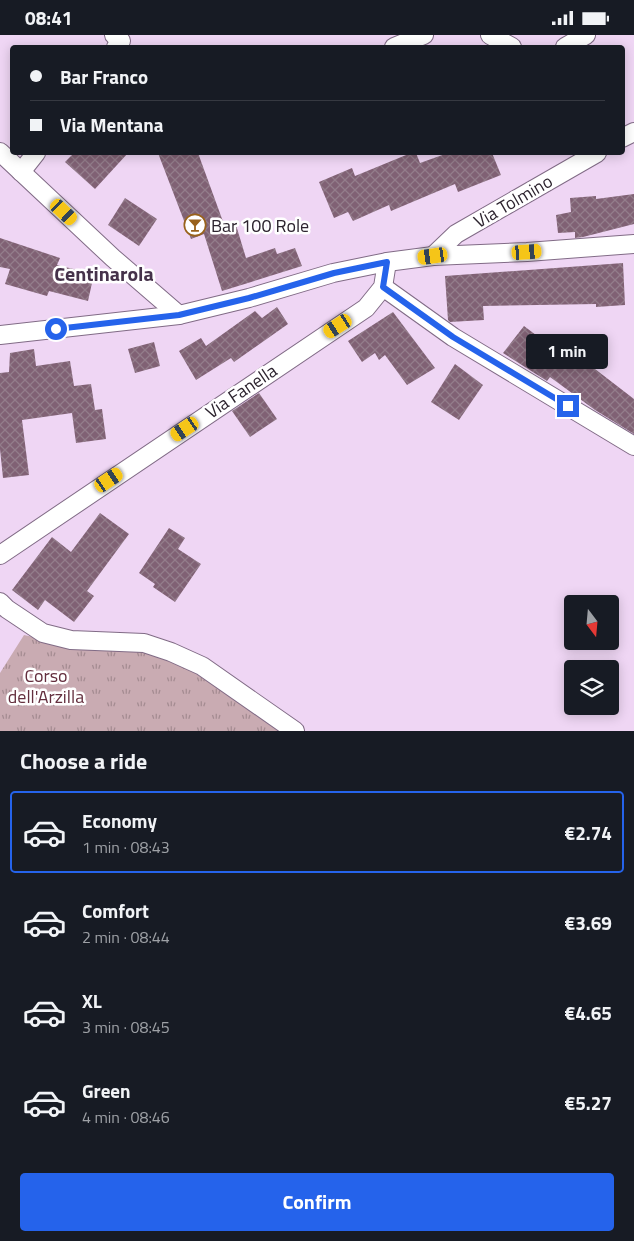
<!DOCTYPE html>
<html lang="en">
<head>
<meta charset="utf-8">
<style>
	:root { --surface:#171b24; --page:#20242c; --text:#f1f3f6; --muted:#9ea1a6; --line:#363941; --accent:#2563eb }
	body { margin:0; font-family:"Titillium Web",sans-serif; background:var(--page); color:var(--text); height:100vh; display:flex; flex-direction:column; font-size:19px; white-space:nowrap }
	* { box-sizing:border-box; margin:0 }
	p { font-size:16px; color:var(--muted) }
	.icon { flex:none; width:28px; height:28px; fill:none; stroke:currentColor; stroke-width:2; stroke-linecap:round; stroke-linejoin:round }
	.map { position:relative; height:696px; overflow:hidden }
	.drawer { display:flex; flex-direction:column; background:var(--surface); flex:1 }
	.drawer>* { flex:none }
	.banner { position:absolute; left:10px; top:10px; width:615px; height:110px; border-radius:5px; box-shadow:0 2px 12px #0003; display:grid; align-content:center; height:110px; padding:0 20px; background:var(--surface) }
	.needle { width:32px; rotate:164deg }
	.tools { position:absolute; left:564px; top:560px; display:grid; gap:10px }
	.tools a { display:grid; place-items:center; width:55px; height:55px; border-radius:5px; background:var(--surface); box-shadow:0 2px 12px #0003; font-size:25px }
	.end { position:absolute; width:22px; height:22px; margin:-11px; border:6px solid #2563eb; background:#fff; box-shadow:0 0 0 2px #fff }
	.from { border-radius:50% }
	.bubble { position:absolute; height:35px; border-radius:5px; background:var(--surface); box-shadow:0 2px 12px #0003; font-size:16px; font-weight:700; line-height:35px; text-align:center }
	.car { position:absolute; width:15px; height:30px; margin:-15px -8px; border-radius:6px; box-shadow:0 0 4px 1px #0007; background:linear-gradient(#f5c518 24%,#345 0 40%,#f5c518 0 76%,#345 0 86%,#f5c518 0) }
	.banner b { display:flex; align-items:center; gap:18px; height:48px; font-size:19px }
	.banner b+b { border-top:1px solid var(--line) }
	.banner i { width:12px; height:12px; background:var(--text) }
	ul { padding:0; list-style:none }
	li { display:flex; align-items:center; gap:15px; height:82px; margin:0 10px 8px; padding:0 10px; border:2px solid transparent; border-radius:5px }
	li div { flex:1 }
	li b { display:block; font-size:19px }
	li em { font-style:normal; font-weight:700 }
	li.active { border-color:var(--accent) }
	li>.icon { width:45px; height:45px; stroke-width:1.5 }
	h2 { padding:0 20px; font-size:22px; line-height:60px }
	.cta { display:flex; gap:10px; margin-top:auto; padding:10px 20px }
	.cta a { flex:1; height:58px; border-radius:5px; background:var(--accent); color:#fff; font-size:20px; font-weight:700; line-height:58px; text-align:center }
	.status { display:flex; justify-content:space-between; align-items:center; height:35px; padding:0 25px; background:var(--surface); direction:ltr }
	.status svg { height:14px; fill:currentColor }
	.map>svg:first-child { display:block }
	.park { fill:url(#park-tufts) }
	.building { fill:url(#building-cross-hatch) }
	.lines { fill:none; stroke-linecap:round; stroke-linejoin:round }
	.minor-casing { stroke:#816b86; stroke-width:20 }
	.minor { stroke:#fff; stroke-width:18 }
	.route { stroke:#2563eb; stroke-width:6 }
	.labels { text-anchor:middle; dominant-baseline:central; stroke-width:5; stroke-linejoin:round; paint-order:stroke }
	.street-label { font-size:18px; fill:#2d242f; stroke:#fff }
	.poi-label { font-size:18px; fill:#2d242f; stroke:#fff; text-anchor:start }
	.park-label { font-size:18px; fill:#642f3e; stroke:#fff }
	.quarter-label { font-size:20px; font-weight:bold; fill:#45324a; stroke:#fff }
</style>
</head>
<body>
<div class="status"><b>08:41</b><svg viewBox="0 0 49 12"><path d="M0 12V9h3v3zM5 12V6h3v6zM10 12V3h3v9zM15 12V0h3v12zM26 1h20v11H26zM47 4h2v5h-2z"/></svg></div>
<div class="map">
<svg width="634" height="696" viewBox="0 0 634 696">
	<defs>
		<pattern id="park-tufts" width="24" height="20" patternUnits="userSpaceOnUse" patternTransform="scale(1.25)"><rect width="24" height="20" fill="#c9abb2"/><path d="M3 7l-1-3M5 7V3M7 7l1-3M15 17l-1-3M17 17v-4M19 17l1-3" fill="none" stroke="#a48b91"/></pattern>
		<pattern id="building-cross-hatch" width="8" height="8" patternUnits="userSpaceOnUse" patternTransform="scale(1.25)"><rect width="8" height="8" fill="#806174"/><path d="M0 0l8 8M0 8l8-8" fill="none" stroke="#937d8b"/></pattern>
	</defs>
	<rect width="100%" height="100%" fill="#efd6f4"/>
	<polygon class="park" points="24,600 81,612 123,610 183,630 229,660 281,696 0,696 0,638"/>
	<g class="building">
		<polygon points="74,118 128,118 95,154 65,127"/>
		<polygon points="158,118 198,118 225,192 236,190 246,223 275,213 277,219 295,213 302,231 222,256 204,199 191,204"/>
		<polygon points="411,118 416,118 420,128 448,118 492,118 501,140 458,157 455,149 391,176 389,170 353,186 348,177 334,183 319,147 352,133 355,141"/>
		<polygon points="634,159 634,189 583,202 575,203 575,197 558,198 556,180 571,177 570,163 596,161 596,164"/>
		<polygon points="125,163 157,184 139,211 108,190"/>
		<polygon points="0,203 60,223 57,230 94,239 88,266 49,256 47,261 5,249 10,234 0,232"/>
		<polygon points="623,228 625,270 596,272 596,269 483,271 484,285 450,287 448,285 445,241"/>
		<polygon points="277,272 288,289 234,327 231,323 196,345 179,316 201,303 206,311 255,276 262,283"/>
		<polygon points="393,277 435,333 407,350 385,320 379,325 375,318 362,327 348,306"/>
		<polygon points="524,291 577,331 582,324 634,364 634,399 595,375 550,342 547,346 503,318"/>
		<polygon points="154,307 160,331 135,338 128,314"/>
		<polygon points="34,314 36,331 70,326 74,351 91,349 95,375 102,374 106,404 76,408 72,378 22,385 29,440 3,443 0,414 0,338 9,337 10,318"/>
		<polygon points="455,329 483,350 459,385 431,367"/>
		<polygon points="259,358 277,384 250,402 232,376"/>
		<polygon points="100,478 129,499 87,556 94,561 74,587 45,565 38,575 12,555 52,502 71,517"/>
		<polygon points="169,493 185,503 178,514 201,529 175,567 153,552 155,549 139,538"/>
	</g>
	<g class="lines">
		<g class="minor-casing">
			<g id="minor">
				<polyline points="114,0 121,6 116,12"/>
				<polyline points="490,0 512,12"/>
				<polyline points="394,12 424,0"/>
				<polyline points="565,12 586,0"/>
				<polyline points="622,103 634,97"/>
				<polyline points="0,117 113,223 179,280"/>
				<polyline points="21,137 36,118"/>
				<polyline points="433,221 456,199 597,118"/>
				<polyline points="383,252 453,302 634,411"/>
				<polyline points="0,300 179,280 249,263 333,238 387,227 433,221 527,217 634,209"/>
				<polyline points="0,520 366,273 383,252 387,227"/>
				<polyline points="0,567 7,574 43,598 71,605 144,608 171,617 202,631 295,696"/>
			</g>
		</g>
		<use href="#minor" class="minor"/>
	</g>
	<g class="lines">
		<polyline class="route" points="56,294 179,280 249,263 334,238 387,227 383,252 453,302 568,371"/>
	</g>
	<defs>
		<g id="bar-ring" transform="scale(1.125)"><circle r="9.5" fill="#fff" stroke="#99621c" stroke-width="1.5"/><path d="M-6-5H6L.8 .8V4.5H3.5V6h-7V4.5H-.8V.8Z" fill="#99621c"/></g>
	</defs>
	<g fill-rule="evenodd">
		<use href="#bar-ring" x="195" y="190"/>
	</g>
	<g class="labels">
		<g class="street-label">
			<text transform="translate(513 166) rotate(-30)">Via Tolmino</text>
			<text transform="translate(241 356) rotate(-34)">Via Fanella</text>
		</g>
		<g class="poi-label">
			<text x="211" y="190">Bar 100 Role</text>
		</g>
		<g class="park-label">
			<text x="46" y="640">Corso<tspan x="46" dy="21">dell'Arzilla</tspan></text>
		</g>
		<g class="quarter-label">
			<text x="104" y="238">Centinarola</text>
		</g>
	</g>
</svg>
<div class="tools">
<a><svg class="needle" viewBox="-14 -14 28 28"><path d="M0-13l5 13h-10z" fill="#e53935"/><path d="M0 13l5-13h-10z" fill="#9ea1a6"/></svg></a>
<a><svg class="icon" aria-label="layers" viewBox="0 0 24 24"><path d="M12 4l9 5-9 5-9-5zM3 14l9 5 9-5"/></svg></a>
</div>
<i class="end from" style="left:56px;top:294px"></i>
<i class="end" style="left:568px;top:371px"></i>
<div class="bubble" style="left:526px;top:299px;width:82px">1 min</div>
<i class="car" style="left:64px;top:177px;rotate:133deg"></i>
<i class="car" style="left:527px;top:217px;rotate:86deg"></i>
<i class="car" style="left:433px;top:221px;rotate:262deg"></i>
<i class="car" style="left:338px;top:291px;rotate:237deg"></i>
<i class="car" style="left:185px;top:394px;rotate:236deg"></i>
<i class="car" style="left:109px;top:445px;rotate:56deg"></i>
<div class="banner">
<b><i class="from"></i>Bar Franco</b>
<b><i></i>Via Mentana</b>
</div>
</div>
<section class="drawer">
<h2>Choose a ride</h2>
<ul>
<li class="active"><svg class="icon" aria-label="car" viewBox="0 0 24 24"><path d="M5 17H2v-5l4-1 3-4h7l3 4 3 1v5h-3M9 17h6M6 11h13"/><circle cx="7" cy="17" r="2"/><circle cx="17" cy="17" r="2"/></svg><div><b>Economy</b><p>1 min · 08:43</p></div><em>€2.74</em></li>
<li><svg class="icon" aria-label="car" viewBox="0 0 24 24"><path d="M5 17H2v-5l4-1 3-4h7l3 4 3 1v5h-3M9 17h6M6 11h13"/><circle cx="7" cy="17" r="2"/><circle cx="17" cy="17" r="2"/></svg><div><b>Comfort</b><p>2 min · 08:44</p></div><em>€3.69</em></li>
<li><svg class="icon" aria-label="car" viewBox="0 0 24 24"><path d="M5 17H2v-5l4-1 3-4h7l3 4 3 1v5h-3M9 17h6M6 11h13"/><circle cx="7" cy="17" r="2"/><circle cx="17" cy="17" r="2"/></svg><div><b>XL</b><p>3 min · 08:45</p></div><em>€4.65</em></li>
<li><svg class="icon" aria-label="car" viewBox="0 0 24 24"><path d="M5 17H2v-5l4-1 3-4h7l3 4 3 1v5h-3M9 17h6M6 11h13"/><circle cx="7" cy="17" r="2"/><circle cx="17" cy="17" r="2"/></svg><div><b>Green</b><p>4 min · 08:46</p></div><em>€5.27</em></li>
</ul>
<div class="cta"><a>Confirm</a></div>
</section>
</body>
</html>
